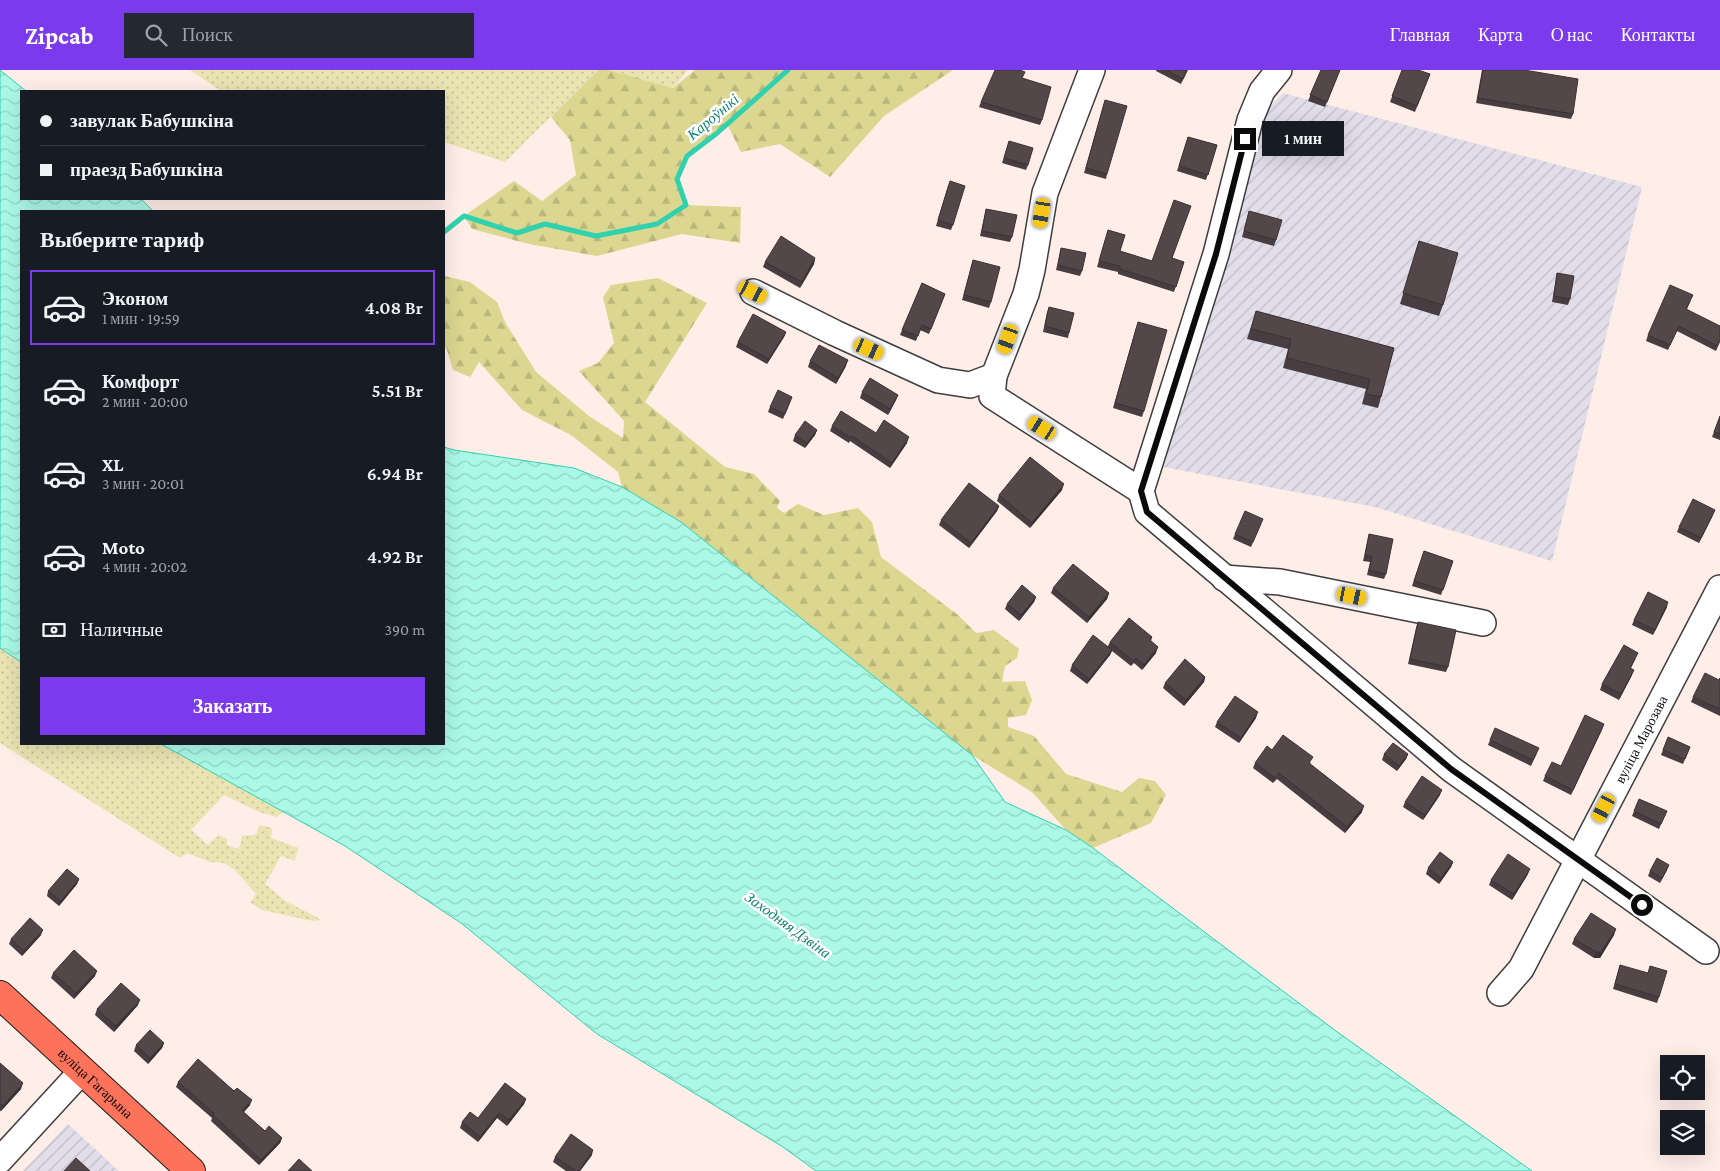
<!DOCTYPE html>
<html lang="ru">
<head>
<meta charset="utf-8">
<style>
	:root { --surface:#171b24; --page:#242831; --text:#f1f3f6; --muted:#9ea1a6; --line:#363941; --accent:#7c3aed }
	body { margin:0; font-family:"Crimson Pro",serif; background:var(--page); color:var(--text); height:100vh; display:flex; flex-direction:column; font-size:19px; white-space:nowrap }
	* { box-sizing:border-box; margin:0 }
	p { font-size:16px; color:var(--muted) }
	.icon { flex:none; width:28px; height:28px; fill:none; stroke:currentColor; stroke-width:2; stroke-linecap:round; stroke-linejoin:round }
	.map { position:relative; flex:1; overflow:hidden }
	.details { position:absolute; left:20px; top:140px; width:425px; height:535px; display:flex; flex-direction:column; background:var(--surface); border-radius:0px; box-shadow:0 5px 20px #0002 }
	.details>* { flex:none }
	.top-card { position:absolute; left:20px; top:20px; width:425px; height:110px; border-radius:0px; box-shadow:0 5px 20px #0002; display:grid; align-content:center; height:110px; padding:0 20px; background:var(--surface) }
	.buttons { position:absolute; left:1660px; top:985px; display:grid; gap:10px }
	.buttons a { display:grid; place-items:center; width:45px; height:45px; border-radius:0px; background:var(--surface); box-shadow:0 5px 20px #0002; font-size:25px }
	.end { position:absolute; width:22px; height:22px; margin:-11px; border:6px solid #0b0b0b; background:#fff; box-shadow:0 0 0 2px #fff }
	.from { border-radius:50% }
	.bubble { position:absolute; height:35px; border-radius:0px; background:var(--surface); box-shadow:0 5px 20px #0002; font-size:16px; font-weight:600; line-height:35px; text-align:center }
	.car { position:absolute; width:15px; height:30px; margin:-15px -8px; border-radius:6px; box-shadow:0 0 4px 1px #0007; background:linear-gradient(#f5c518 24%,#345 0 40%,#f5c518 0 76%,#345 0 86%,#f5c518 0) }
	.top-card b { display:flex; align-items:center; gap:18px; height:48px; font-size:19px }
	.top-card b+b { border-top:1px solid var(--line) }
	.top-card i { width:12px; height:12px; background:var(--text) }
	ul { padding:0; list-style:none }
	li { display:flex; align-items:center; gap:15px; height:75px; margin:0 10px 8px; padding:0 10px; border:2px solid transparent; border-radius:0px }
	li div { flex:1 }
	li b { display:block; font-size:19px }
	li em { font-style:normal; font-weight:600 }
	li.active { border-color:var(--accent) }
	li>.icon { width:45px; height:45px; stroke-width:1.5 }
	h2 { padding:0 20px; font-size:22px; line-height:60px }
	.pay { display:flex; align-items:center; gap:12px; height:55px; padding:0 20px; font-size:19px }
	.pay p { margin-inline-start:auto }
	.action { display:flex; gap:10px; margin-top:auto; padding:10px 20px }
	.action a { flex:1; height:58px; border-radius:0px; background:var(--accent); color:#fff; font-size:20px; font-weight:600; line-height:58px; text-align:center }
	header { display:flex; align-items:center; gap:30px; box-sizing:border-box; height:70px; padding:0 25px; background:var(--accent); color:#fff }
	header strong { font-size:24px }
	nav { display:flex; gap:28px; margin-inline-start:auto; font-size:18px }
	.search { width:350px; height:45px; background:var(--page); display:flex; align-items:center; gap:12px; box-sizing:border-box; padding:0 18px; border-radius:0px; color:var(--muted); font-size:19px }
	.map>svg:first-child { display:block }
	.industrial { fill:url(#industrial-furrows) }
	.grass { fill:url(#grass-dots) }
	.forest { fill:url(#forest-firs) }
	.water { fill:url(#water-waves); stroke:#30d1af }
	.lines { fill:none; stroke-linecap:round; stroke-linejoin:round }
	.stream { stroke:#30d1af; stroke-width:5 }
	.minor-casing { stroke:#3e3e3e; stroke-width:28 }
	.major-casing { stroke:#1c1c1c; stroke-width:30 }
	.minor { stroke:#fff; stroke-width:25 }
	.major { stroke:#fd725a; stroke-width:28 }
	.wall { fill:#483d40 }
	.shaded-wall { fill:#3b3234 }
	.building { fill:#54474a; stroke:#3b3234 }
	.route { stroke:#0b0b0b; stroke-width:6 }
	.labels { text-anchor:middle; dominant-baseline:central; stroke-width:5; stroke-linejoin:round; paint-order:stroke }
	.street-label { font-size:14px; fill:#0b0b0b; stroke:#fff }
	.water-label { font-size:15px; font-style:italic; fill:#11836f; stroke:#fff }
</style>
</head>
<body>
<header>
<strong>Zipcab</strong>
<div class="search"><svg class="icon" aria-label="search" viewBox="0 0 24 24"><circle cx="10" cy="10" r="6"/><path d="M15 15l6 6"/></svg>Поиск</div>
<nav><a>Главная</a><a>Карта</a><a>О нас</a><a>Контакты</a></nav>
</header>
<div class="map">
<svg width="1720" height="1101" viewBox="0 0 1720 1101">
	<defs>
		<pattern id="industrial-furrows" width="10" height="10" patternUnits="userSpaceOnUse" patternTransform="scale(1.25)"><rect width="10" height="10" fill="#e1deea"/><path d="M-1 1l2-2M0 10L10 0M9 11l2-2" fill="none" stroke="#c0bdc7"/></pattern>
		<pattern id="grass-dots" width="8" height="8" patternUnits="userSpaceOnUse" patternTransform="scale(1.25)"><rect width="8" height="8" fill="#eae3b2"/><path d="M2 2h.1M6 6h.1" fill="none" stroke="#c7c198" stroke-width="1.8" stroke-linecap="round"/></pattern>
		<pattern id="forest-firs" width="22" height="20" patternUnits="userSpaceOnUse" patternTransform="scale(1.25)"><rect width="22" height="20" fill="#dbd790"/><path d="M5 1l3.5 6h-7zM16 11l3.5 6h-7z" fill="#bbb77b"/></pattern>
		<pattern id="water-waves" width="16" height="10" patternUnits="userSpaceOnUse" patternTransform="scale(1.25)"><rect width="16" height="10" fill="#abf8e6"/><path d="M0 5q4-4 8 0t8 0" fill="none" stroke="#92d3c4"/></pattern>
	</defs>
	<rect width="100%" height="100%" fill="#ffede8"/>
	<g class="industrial">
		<polygon points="1283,23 1642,117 1552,491 1375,437 1158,396 1263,43"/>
		<polygon points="68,1054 119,1101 23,1101"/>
	</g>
	<g class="grass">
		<polygon points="190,0 598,0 505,92 444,72 444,21 221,21"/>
		<polygon points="609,0 688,0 673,18"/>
		<polygon points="0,578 21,592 21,674 161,674 283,742 277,747 259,742 224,725 191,760 208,775 219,765 227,769 227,775 239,779 242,766 256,765 259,755 272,758 271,768 298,778 295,791 281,786 265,814 287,832 322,850 313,851 262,840 250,832 256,824 235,800 224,793 210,792 187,783 180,788 0,673"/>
	</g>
	<g class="forest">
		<polygon points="598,0 609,0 673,18 695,0 953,0 884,46 830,107 780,74 741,82 727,54 687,86 677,109 686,135 741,137 740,173 682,164 597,186 529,174 472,159 464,146 514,111 542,131 576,105 570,70 551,47"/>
		<polygon points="444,206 470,212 497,232 505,252 536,302 589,346 623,368 624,351 579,301 598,293 614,273 603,227 611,215 658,208 707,233 645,332 725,397 754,404 780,431 777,438 784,443 798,434 824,445 858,438 872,452 881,487 958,545 976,563 994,560 1019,579 1017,588 1005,596 1002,612 1025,611 1032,630 1026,645 1008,648 1008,657 1034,666 1066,704 1122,722 1139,708 1155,711 1166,725 1151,753 1093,778 1066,760 1032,722 972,685 681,452 622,417 618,402 571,365 522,340 479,292 470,307 453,300 446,277 444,277"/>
	</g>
	<g class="water">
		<polygon points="0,0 26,21 21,21 21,129 141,129 153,141 21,141 21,592 0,578"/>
		<polygon points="444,377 454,380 574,398 622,417 681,452 972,685 1005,732 1066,760 1093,778 1336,961 1532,1101 816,1101 783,1077 597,964 461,853 345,776 161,674 444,674"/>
	</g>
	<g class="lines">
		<polyline class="stream" points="444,162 464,146 517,163 545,154 596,166 657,154 686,135 677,109 687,86 716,64 788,0"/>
		<g class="minor-casing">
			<g id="minor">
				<polyline points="1092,0 1045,123 1032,200 1026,224 994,306 992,326 1141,421 1147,442 1451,699 1706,881"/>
				<polyline points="753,222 835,263 938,310 970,315 994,306"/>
				<polyline points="1141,421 1216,184 1250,50 1262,21 1279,0"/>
				<polyline points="1224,508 1280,512 1483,553"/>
				<path id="s1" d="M1500 923 1521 899 1720 518"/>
				<polyline points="0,1090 82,1001"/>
			</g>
		</g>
		<g class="major-casing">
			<g id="major">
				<path id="s2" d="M0 925 191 1101"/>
			</g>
		</g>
		<use href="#minor" class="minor"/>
		<use href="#major" class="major"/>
	</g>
	<g class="wall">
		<polygon points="1156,0 1188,0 1181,14 1156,1"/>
		<polygon points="1321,0 1340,0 1325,37 1308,31"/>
		<polygon points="1402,0 1430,4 1415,42 1390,32"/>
		<polygon points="1482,0 1524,0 1573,44 1571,49 1476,33"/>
		<polygon points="1023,8 1042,50 1040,55 979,37 981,32"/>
		<polygon points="1105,30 1107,104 1106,109 1084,103"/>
		<polygon points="1188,67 1217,75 1206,110 1177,101"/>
		<polygon points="1009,71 1028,95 1026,100 1002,93"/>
		<polygon points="948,116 953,155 951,160 936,156"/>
		<polygon points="986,139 1012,167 1010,172 980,166"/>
		<polygon points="1249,141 1276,170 1274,176 1242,167"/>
		<polygon points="1108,160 1120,181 1152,191 1172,188 1184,192 1174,222 1118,204 1118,202 1097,197"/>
		<polygon points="1419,171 1443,235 1439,246 1400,234"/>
		<polygon points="1061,178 1082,201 1080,206 1056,200"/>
		<polygon points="815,188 814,194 800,218 763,197 765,192"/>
		<polygon points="973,190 991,232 989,238 962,230"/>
		<polygon points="1557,203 1570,229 1568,235 1552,232 1556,208"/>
		<polygon points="922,213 945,224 929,264 920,260 916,271 900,265"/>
		<polygon points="1691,230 1687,239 1720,272 1716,281 1677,261 1668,280 1646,271 1648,265"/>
		<polygon points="1049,237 1069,263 1068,268 1043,262 1047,242"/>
		<polygon points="1256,241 1394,278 1381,327 1378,338 1362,334 1366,319 1283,298 1288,279 1247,269"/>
		<polygon points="1136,258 1144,341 1142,347 1113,338"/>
		<polygon points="786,262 784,267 767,294 736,277 738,272"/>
		<polygon points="810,291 846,296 836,314 808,297"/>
		<polygon points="862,322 898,325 896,330 888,345 860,328"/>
		<polygon points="790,332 783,349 768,342 770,337"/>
		<polygon points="1720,346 1720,370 1712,367"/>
		<polygon points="832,356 876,363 907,373 890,398 850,371 849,373 830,361"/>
		<polygon points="817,360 815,365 805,378 793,371 795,365"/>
		<polygon points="1062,420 1030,458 997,431 999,425"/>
		<polygon points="999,436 997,441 969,478 939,455 941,450"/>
		<polygon points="1713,445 1699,473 1677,462 1679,457"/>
		<polygon points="1261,454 1251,477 1233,469 1235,464"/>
		<polygon points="1369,464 1386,504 1384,509 1367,505 1370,492 1363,491"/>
		<polygon points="1424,481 1453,491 1441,525 1412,516"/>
		<polygon points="1053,518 1109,523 1107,529 1087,553 1051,523"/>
		<polygon points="1036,527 1034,532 1019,551 1005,539 1007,534"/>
		<polygon points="1667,537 1653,565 1632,555 1634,550"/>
		<polygon points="1418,552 1448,597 1446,602 1408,594 1416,558"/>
		<polygon points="1152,567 1151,571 1156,583 1142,600 1134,593 1131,596 1112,581 1110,585 1087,614 1070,601 1072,595 1108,576 1110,572"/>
		<polygon points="1636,588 1631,598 1632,605 1619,630 1600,620 1602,614"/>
		<polygon points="1205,607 1204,612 1184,636 1163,618 1165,613"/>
		<polygon points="1720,608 1720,646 1691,632 1693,627 1719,610"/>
		<polygon points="1256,648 1239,673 1215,657 1217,652"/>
		<polygon points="1604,654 1571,725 1543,711 1545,706 1561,696"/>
		<polygon points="1668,667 1690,677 1683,694 1661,685"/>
		<polygon points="1490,670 1537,683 1531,696 1488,675"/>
		<polygon points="1272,680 1311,693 1310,694 1362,742 1345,763 1277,709 1273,713 1253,698 1255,693"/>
		<polygon points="1384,684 1408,684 1406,689 1397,701 1382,690"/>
		<polygon points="1440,725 1423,750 1403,737 1405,732"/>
		<polygon points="1634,741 1667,741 1659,759 1632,746"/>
		<polygon points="1453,792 1451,797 1439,814 1426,804 1428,798"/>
		<polygon points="1667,800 1660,813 1648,806 1650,801"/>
		<polygon points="1528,804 1512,830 1489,815 1491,810"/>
		<polygon points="79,809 77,814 59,836 47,826 48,821"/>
		<polygon points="41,865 22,886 9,874 11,869"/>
		<polygon points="1614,865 1600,888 1594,888 1572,874 1574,869"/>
		<polygon points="1620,895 1659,927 1657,933 1613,919"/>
		<polygon points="53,903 95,906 74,929 51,908"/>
		<polygon points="138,935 114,962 95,945 97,939"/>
		<polygon points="164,973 162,978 148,994 134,981 136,975"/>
		<polygon points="0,993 21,1019 1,1041 0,1041"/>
		<polygon points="178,1012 250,1035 244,1042 265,1061 282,1068 280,1073 259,1095 211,1051 212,1048 176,1017"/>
		<polygon points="526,1029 524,1034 507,1056 497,1048 478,1072 460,1058 462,1052 478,1048"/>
		<polygon points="592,1085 580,1101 566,1101 553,1092 555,1087"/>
	</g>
	<g class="shaded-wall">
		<polygon points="815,188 814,194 800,218 802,212"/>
		<polygon points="786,262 784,267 767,294 769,289"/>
		<polygon points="848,290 846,296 836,314 838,308"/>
		<polygon points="898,325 896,330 888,345 890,339"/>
		<polygon points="817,360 815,365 805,378 807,373"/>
		<polygon points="909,367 907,373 890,398 892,393"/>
		<polygon points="1064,414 1062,420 1030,458 1032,453"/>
		<polygon points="999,436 997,441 969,478 971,473"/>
		<polygon points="1715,440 1713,445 1699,473 1701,468"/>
		<polygon points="1109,523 1107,529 1087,553 1089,547"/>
		<polygon points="1036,527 1034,532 1019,551 1021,545"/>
		<polygon points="1668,532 1667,537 1653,565 1655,560"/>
		<polygon points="1158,577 1156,583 1142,600 1144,595"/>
		<polygon points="1112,580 1110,585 1087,614 1089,609"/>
		<polygon points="1634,600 1632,605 1619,630 1621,624"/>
		<polygon points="1205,607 1204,612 1184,636 1186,630"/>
		<polygon points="1258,642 1256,648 1239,673 1241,668"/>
		<polygon points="1604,654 1602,660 1571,725 1573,720"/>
		<polygon points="1408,684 1406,689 1397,701 1399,696"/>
		<polygon points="1442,720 1440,725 1423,750 1425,745"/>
		<polygon points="1364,736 1362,742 1345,763 1347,757"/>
		<polygon points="1453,792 1451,797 1439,814 1441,808"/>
		<polygon points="1669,795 1667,800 1660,813 1662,808"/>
		<polygon points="1530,799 1528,804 1512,830 1514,824"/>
		<polygon points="79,809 77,814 59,836 61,831"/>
		<polygon points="1616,859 1614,865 1600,888 1594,888 1596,882"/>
		<polygon points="43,860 41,865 22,886 24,881"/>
		<polygon points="97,901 95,906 74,929 76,923"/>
		<polygon points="140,930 138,935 114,962 116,956"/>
		<polygon points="164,973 162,978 148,994 150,988"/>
		<polygon points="23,1013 21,1019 1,1041 3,1036"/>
		<polygon points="526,1029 524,1034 507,1056 509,1050"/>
		<polygon points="252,1030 250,1035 240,1046 242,1041"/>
		<polygon points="499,1043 497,1048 478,1072 480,1067"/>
		<polygon points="282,1068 280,1073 259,1095 261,1090"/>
		<polygon points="593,1080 592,1085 580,1101 579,1101"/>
	</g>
	<g class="building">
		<polygon points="995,0 1020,0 1025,2 1022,8 1051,17 1042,50 981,32"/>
		<polygon points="1166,0 1187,0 1183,9"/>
		<polygon points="1321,0 1340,0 1327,32 1310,25"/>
		<polygon points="1402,0 1418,0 1430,4 1417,36 1392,26"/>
		<polygon points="1483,0 1524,0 1578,9 1573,44 1478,28"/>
		<polygon points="1105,30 1127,36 1107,104 1086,98"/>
		<polygon points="1188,67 1217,75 1208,105 1179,96"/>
		<polygon points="1009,71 1033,78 1028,95 1004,88"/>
		<polygon points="950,111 965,116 953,155 938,150"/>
		<polygon points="1174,130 1191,136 1172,188 1184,192 1176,217 1120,199 1120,196 1099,191 1108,160 1125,165 1120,181 1152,191"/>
		<polygon points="986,139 1017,145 1012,167 982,161"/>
		<polygon points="1249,141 1282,150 1276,170 1244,161"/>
		<polygon points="781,166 815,188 802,212 765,192"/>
		<polygon points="1419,171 1458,183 1443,235 1403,223"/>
		<polygon points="1061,178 1086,183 1082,201 1058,195"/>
		<polygon points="973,190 1000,197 991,232 964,225"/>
		<polygon points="1557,203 1574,206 1570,229 1554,226"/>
		<polygon points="922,213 945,224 931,259 922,255 918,266 902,260"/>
		<polygon points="1670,215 1693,225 1686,239 1720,256 1720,270 1717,276 1679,256 1670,275 1648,265"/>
		<polygon points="1049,237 1074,243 1069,263 1045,256"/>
		<polygon points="1256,241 1394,278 1381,327 1366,324 1370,309 1287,288 1291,269 1251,259"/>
		<polygon points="753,244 786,262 769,289 738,272"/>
		<polygon points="1138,252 1167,260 1144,341 1115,333"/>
		<polygon points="819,275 848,290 838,308 810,291"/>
		<polygon points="870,308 898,325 890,339 862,322"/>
		<polygon points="778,320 792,327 785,344 770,337"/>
		<polygon points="841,341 876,363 884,350 909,367 892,393 852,366 851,368 832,356"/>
		<polygon points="1720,346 1720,364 1714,362"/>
		<polygon points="805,351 817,360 807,373 795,365"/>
		<polygon points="1030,387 1064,414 1032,453 999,425"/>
		<polygon points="969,413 999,436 971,473 941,450"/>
		<polygon points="1693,429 1715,440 1701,468 1679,457"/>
		<polygon points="1245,441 1263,449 1253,472 1235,464"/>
		<polygon points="1369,464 1393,469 1386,504 1369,500 1372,487 1365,485"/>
		<polygon points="1424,481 1453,491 1443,520 1414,511"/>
		<polygon points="1073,494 1109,523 1089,547 1053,518"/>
		<polygon points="1022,515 1036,527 1021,545 1007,534"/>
		<polygon points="1648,522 1668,532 1655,560 1634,550"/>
		<polygon points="1129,548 1152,567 1150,570 1158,577 1144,595 1136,588 1133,591 1110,572"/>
		<polygon points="1418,552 1456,560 1448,597 1410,589"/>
		<polygon points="1093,565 1112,580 1089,609 1072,595"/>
		<polygon points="1624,575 1638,583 1630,598 1634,600 1621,624 1602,614"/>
		<polygon points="1185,589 1205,607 1186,630 1165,613"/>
		<polygon points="1705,603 1719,610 1720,608 1720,639 1693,627"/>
		<polygon points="1235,626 1258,642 1241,668 1217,652"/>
		<polygon points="1585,645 1604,654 1573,720 1545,706 1552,692 1561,696"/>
		<polygon points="1495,658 1539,678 1533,690 1490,670"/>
		<polygon points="1283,665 1313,687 1309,693 1364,736 1347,757 1279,703 1275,708 1255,693 1267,676 1272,680"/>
		<polygon points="1668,667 1690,677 1685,689 1663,680"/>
		<polygon points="1393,673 1408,684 1399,696 1384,684"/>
		<polygon points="1422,706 1442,720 1425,745 1405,732"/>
		<polygon points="1639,729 1667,741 1661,754 1634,741"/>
		<polygon points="1440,782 1453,792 1441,808 1428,798"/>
		<polygon points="1508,784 1530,799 1514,824 1491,810"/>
		<polygon points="1657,788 1669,795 1662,808 1650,801"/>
		<polygon points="67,799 79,809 61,831 48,821"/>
		<polygon points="1591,843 1616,859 1601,882 1596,882 1574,869"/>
		<polygon points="30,848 43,860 24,881 11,869"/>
		<polygon points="74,880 97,901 76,923 53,903"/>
		<polygon points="1620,895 1648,903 1650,896 1667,901 1659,927 1615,914"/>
		<polygon points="121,913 140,930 116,956 97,939"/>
		<polygon points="150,960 164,973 150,988 136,975"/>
		<polygon points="198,989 234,1021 237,1018 252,1030 242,1041 265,1061 269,1056 282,1068 261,1090 213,1045 214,1043 178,1012"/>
		<polygon points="0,993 23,1013 3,1036 0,1034"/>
		<polygon points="505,1013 526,1029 509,1050 499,1043 480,1067 462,1052 470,1042 478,1048"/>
		<polygon points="571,1064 593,1080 579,1101 576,1101 555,1087"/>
		<polygon points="76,1088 90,1101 64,1101"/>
		<polygon points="299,1089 312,1101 288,1101"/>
	</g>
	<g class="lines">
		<polyline class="route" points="1245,69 1216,184 1141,421 1147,442 1451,699 1642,835"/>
	</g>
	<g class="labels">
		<g class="street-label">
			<text stroke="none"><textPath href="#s1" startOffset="291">вуліца Марозава</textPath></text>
			<text stroke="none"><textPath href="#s2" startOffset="130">вуліца Гагарына</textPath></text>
		</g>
		<g class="water-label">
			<text transform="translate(713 47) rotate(-40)">Кароўнікі</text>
			<text transform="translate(788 855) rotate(36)">Заходняя Дзвіна</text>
		</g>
	</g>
</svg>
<div class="buttons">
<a><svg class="icon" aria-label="locate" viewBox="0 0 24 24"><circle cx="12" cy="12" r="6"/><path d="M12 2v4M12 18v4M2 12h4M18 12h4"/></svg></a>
<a><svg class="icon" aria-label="layers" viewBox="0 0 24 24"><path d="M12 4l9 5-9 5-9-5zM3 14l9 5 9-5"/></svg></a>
</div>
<i class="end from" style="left:1642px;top:835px"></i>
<i class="end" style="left:1245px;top:69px"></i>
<div class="bubble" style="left:1262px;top:51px;width:82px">1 мин</div>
<i class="car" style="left:1042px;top:143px;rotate:190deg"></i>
<i class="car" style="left:753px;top:222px;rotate:117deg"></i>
<i class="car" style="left:1008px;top:269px;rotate:199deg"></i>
<i class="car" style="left:869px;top:279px;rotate:114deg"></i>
<i class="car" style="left:1042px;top:358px;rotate:302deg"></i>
<i class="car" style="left:1352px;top:526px;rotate:102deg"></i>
<i class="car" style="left:1604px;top:738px;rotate:208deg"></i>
<div class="top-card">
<b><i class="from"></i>завулак Бабушкіна</b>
<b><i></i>праезд Бабушкіна</b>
</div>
<section class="details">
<h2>Выберите тариф</h2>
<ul>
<li class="active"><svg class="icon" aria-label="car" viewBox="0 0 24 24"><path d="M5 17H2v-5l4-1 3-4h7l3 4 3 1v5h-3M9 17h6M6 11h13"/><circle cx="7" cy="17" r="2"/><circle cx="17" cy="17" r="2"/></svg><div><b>Эконом</b><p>1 мин · 19:59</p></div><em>4.08 Br</em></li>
<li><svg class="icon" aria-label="car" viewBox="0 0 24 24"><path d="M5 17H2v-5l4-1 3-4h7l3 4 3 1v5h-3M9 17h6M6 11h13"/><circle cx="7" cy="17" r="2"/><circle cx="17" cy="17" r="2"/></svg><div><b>Комфорт</b><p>2 мин · 20:00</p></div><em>5.51 Br</em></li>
<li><svg class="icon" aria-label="car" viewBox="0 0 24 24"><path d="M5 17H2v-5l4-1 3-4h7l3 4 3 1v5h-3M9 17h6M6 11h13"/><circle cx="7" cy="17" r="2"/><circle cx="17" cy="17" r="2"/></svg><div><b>XL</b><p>3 мин · 20:01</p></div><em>6.94 Br</em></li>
<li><svg class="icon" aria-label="car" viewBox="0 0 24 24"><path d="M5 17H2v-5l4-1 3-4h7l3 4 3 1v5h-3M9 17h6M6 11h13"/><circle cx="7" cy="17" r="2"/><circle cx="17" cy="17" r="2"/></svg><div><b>Moto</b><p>4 мин · 20:02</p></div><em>4.92 Br</em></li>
</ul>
<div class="pay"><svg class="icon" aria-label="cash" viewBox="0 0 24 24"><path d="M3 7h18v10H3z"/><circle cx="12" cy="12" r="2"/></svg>Наличные<p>390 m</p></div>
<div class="action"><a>Заказать</a></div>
</section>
</div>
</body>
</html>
